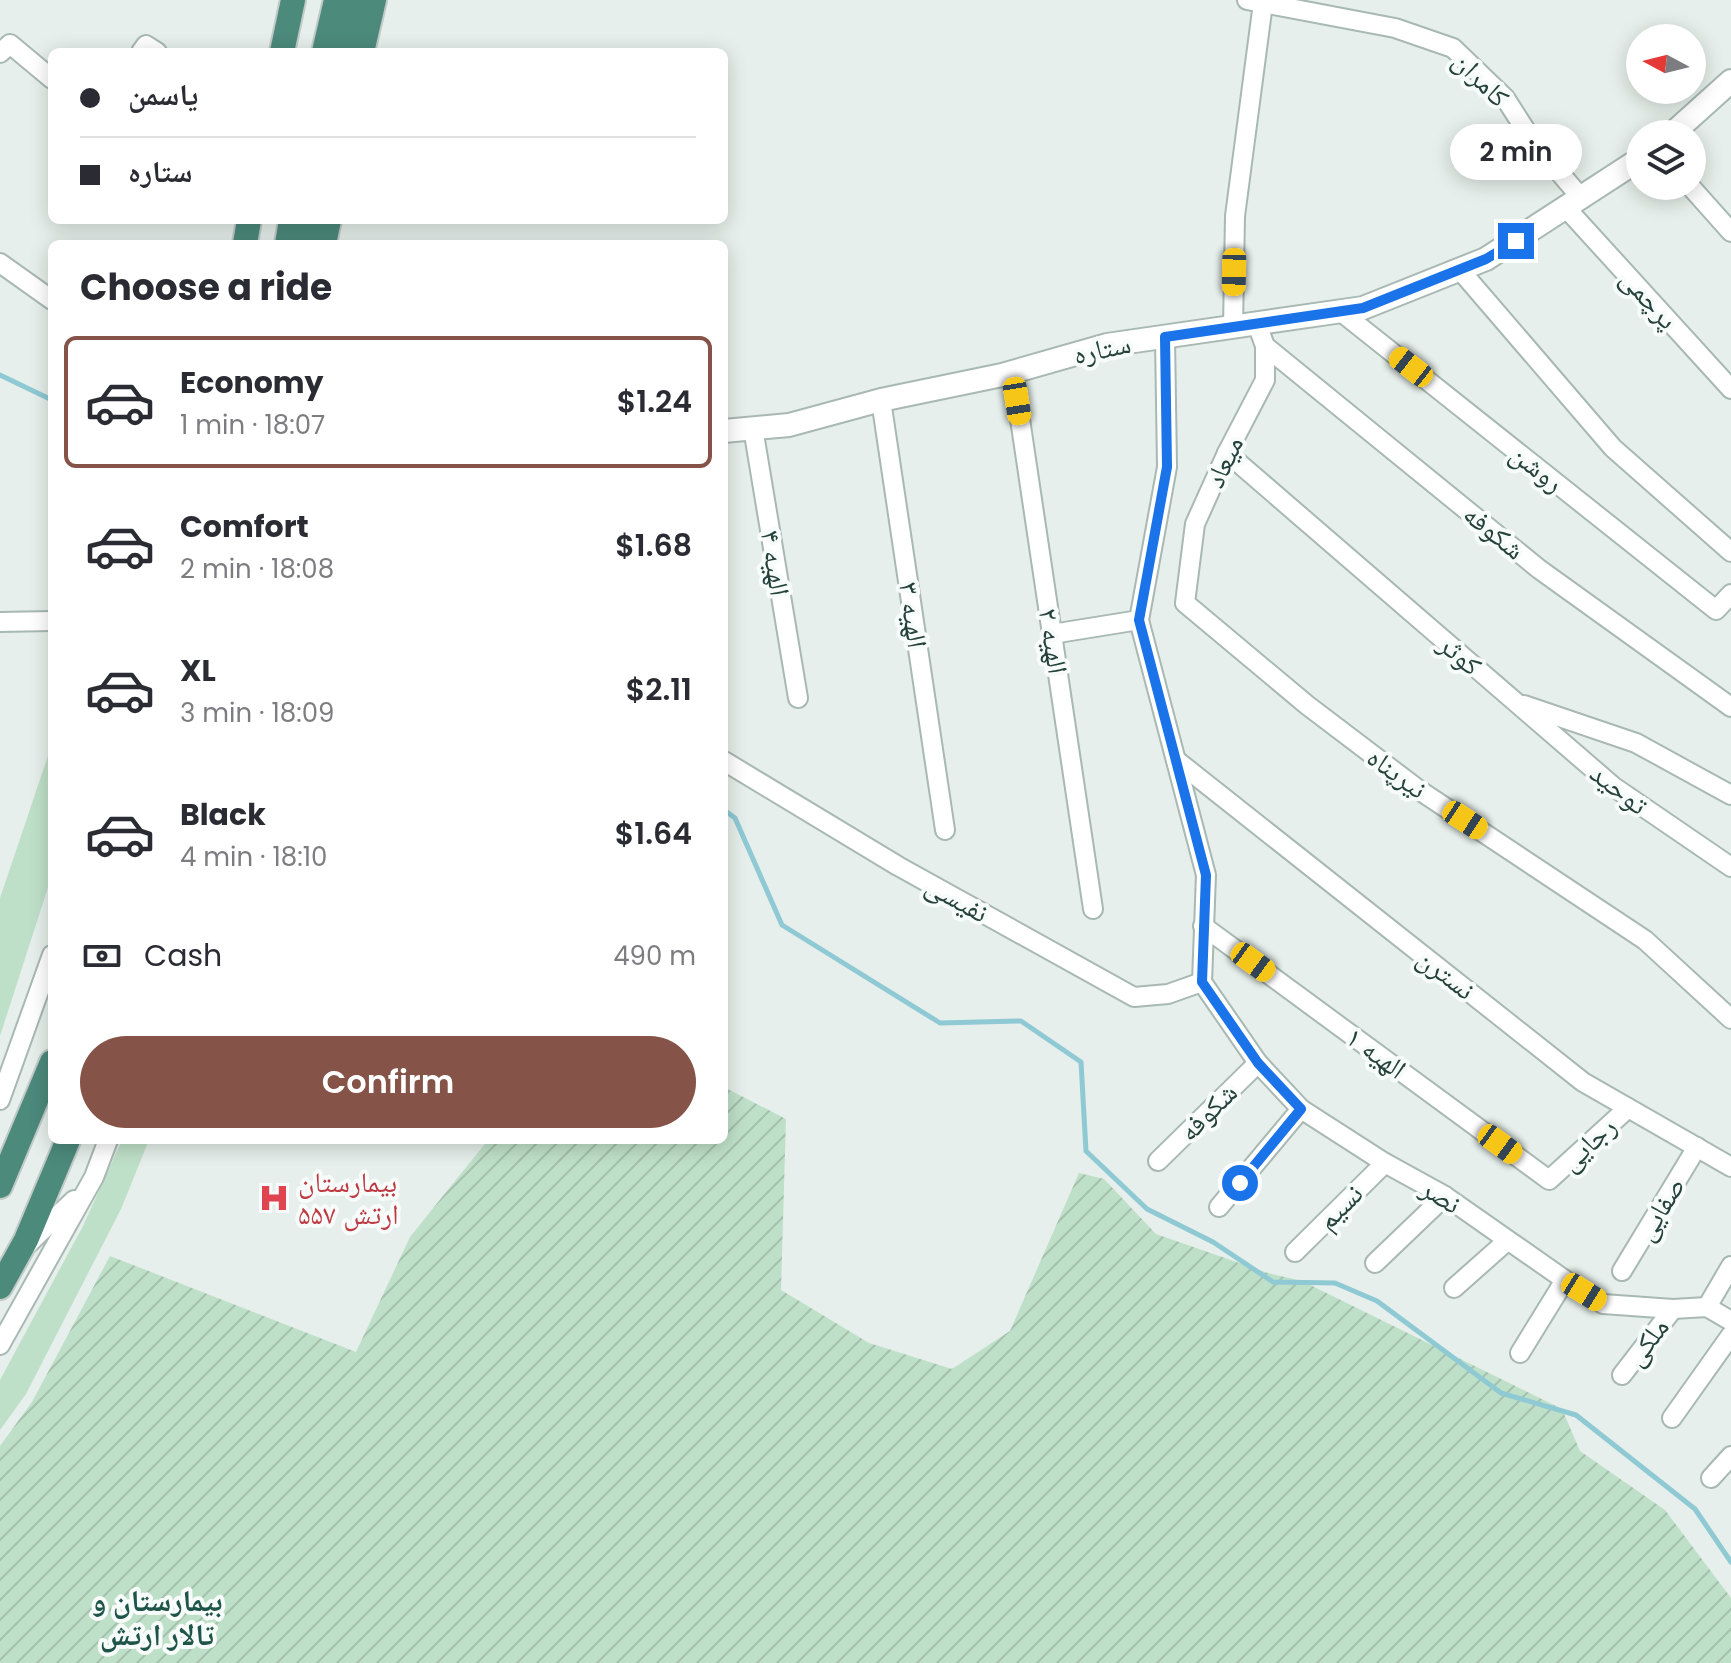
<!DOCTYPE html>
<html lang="en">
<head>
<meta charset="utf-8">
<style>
	:root { --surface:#fff; --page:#f7f7f7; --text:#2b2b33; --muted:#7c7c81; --line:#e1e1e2; --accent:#855347 }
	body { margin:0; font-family:Poppins,"Noto Naskh Arabic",sans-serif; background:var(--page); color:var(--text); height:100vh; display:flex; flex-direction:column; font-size:30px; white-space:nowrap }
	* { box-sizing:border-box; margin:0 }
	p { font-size:26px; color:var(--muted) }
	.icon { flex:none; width:44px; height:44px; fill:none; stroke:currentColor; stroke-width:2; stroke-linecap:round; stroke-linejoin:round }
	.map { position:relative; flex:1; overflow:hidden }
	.panel { position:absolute; left:48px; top:240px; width:680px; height:904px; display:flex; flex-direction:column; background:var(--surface); border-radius:12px; box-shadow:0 4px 20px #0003 }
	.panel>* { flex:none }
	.guide { position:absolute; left:48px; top:48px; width:680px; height:176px; border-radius:12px; box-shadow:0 4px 20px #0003; display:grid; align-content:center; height:176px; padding:0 32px; background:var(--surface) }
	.needle { width:52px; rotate:277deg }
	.tools { position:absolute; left:1626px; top:24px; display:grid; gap:16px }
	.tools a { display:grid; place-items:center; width:80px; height:80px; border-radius:50%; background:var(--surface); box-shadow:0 4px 20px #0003; font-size:40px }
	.end { position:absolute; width:36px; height:36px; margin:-18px; border:10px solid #1a73e8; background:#fff; box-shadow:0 0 0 4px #fff }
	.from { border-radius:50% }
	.bubble { position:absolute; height:56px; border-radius:28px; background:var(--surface); box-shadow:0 4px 20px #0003; font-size:26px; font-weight:600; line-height:56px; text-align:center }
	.car { position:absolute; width:24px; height:48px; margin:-24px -12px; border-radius:10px; box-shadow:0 0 6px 2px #0007; background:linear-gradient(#f5c518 24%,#345 0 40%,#f5c518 0 76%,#345 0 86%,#f5c518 0) }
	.guide b { display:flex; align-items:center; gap:28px; height:76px; font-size:30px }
	.guide b+b { border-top:2px solid var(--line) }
	.guide i { width:20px; height:20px; background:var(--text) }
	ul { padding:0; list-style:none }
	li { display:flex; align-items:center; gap:24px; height:132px; margin:0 16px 12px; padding:0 16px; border:4px solid transparent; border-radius:12px }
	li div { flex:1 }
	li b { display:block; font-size:30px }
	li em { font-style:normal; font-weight:600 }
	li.active { border-color:var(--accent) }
	li>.icon { width:72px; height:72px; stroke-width:1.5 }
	h2 { padding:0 32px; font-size:36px; line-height:96px }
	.pay { display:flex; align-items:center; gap:20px; height:88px; padding:0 32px; font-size:30px }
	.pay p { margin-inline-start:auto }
	.action { display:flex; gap:16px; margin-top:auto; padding:16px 32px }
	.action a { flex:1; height:92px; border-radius:48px; background:var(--accent); color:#fff; font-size:32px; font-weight:600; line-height:92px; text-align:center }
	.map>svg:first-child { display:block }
	.green { fill:#bfe0c8 }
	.garden { fill:url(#garden-furrows) }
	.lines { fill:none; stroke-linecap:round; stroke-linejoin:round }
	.stream { stroke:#8ec9d4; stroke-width:5 }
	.minor-casing { stroke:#a8b8b2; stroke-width:22 }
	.tertiary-casing { stroke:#a8b8b2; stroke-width:26 }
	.trunk-casing { stroke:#c2cac8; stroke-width:28 }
	.minor { stroke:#fff; stroke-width:18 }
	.tertiary { stroke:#fff; stroke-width:22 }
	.trunk { stroke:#4c8a7c; stroke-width:24 }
	.route { stroke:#1a73e8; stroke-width:10 }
	.labels { text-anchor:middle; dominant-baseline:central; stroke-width:8; stroke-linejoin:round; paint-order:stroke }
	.street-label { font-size:28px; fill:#24423a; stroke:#f7fbf9 }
	.health-label { font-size:28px; fill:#be3a42; stroke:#f7fbf9; text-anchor:start }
	.neighbourhood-label { font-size:30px; font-weight:bold; fill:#1f5548; stroke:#f7fbf9 }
</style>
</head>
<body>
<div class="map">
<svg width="1731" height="1663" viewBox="0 0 1731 1663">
	<defs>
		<pattern id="garden-furrows" width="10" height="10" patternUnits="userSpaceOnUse" patternTransform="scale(2)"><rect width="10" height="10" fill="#bfe0c8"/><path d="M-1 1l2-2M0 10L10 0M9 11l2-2" fill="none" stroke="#a4c1ad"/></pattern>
	</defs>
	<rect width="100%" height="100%" fill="#e6efeb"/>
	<g class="green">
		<polygon points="52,744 52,875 0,1036 0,898"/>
		<polygon points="122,1140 149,1140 121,1209 26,1394 0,1430 0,1380 83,1226"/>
	</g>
	<polygon class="garden" points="724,1087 786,1119 781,1290 869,1343 952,1369 1010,1331 1079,1173 1104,1179 1156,1234 1268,1273 1302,1281 1562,1409 1580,1451 1665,1510 1731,1598 1731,1663 0,1663 0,1446 32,1402 110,1256 356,1352 410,1237 488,1140 724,1140"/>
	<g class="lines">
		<g class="stream">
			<polyline points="0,375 52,400"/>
			<polyline points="724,810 735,818 782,925 940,1023 1021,1021 1081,1062 1086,1151 1147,1209 1213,1242 1273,1282 1335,1283 1377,1301 1501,1393 1576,1415 1695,1509 1731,1562"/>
		</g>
		<g class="minor-casing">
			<g id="minor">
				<polyline points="1247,0 1395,28 1453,48 1505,98 1532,140 1582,199"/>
				<polyline points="141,52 146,45 157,52"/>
				<polyline points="0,53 10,44 52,79"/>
				<polyline points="1690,186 1731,232"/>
				<polyline points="1567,209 1731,389"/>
				<polyline points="0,263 52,300"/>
				<polyline points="1460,270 1613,448 1731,552"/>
				<polyline points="1340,311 1716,610 1731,594"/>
				<polyline points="1257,324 1265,346 1265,380 1227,453 1195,524 1185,603 1307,705 1419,790 1645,940 1731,1019"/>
				<polyline points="1233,328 1235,216 1263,3"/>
				<polyline points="1165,337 1167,467 1139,620 1206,875 1202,982"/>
				<polyline points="1265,346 1539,569 1731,707"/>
				<polyline points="1013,372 1093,909"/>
				<polyline points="881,400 945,830"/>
				<polyline points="753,428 798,698"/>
				<polyline points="1227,453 1614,787 1731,867"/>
				<polyline points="0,622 52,621"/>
				<polyline points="1052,634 1139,620"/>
				<polyline points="1524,705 1636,743 1731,795"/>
				<polyline points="1176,760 1583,1082 1731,1167"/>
				<polyline points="724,761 898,866 1134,997 1168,994 1202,982"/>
				<polyline points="1203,926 1549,1180 1628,1108"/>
				<polyline points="1202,982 1258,1063 1301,1109 1385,1163 1445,1196 1565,1280 1603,1304 1673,1309 1707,1307 1731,1321"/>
				<polyline points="0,1100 52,955"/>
				<polyline points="1158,1161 1258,1063"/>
				<polyline points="1219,1207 1301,1109"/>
				<polyline points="26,1246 74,1200"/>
				<polyline points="1295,1252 1385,1163"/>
				<polyline points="1375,1263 1445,1196"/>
				<polyline points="1622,1271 1697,1147"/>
				<polyline points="1454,1288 1507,1241"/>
				<polyline points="1707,1307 1731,1266"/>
				<polyline points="0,1345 94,1177 108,1140"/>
				<polyline points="1520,1353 1565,1280"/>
				<polyline points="1622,1375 1673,1309"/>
				<polyline points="1672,1418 1731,1335"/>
				<polyline points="1711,1478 1731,1456"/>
			</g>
		</g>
		<g class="tertiary-casing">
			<g id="tertiary">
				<polyline points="1672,134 1731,81"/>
				<polyline points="724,431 789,425 881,400 1002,375 1107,345 1363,308 1486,259 1640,159"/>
			</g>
		</g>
		<g class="trunk-casing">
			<g id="trunk">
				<polyline points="282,52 293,0"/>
				<polyline points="324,52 336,0"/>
				<polyline points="343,52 355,0"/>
				<polyline points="362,52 374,0"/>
				<polyline points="245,244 249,220"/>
				<polyline points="287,244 291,220"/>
				<polyline points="306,244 311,220"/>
				<polyline points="324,244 329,220"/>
				<polyline points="0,1186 52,1062"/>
				<polyline points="0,1287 26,1240 68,1140"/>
			</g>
		</g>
		<use href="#minor" class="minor"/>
		<use href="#tertiary" class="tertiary"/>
		<use href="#trunk" class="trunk"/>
	</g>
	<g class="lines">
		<polyline class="route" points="1240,1183 1301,1109 1258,1063 1202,982 1206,875 1139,620 1167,467 1165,337 1363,308 1486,259 1516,241"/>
	</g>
	<defs>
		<g id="hospital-bare" transform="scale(2.4)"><path d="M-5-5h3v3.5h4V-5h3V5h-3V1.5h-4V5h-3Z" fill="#e0444e" stroke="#f7fbf9" stroke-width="2.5" paint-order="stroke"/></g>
	</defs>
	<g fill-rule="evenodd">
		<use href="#hospital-bare" x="274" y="1198"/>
	</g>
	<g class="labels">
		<g class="street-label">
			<text transform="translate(1481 79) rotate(45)">کامران</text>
			<text transform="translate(1649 299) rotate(48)">پرچمی</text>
			<text transform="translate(1102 349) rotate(-12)">ستاره</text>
			<text transform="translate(1224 462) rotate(-65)">میعاد</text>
			<text transform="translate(1537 468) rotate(38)">روشن</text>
			<text transform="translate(1494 532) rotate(39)">شکوفه</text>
			<text transform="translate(775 563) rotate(81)">الهیه ۴</text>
			<text transform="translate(913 615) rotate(82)">الهیه ۳</text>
			<text transform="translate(1053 641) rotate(81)">الهیه ۲</text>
			<text transform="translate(1460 655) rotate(41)">کوثر</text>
			<text transform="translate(1397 773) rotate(36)">نیرپناه</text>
			<text transform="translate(1619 789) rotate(38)">توحید</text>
			<text transform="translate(957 899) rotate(29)">نفیسی</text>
			<text transform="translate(1446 974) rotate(38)">نسترن</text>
			<text transform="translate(1376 1053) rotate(36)">الهیه ۱</text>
			<text transform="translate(1208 1112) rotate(-45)">شکوفه</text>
			<text transform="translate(1588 1144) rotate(-43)">رجایی</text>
			<text transform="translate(1441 1196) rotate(32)">نصر</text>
			<text transform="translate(1340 1207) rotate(-45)">نسیم</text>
			<text transform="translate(1660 1209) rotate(-59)">صفایی</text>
			<text transform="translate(1647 1342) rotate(-53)">ملکی</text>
		</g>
		<g class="health-label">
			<text x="298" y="1182">بیمارستان<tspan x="298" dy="32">۵۵۷ ارتش</tspan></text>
		</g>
		<g class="neighbourhood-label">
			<text x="157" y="1600">بیمارستان و<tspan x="157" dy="34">تالار ارتش</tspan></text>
		</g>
	</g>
</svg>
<div class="tools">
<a><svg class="needle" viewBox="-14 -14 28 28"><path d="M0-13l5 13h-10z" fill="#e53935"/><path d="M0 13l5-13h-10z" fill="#7c7c81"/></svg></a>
<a><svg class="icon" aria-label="layers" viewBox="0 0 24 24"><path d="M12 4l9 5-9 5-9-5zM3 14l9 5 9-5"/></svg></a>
</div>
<i class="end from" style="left:1240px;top:1183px"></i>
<i class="end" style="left:1516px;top:241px"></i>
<div class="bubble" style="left:1450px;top:124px;width:132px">2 min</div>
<i class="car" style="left:1234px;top:272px;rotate:181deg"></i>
<i class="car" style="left:1411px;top:367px;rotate:308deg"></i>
<i class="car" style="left:1017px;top:401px;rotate:171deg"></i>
<i class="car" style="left:1465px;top:820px;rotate:123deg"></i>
<i class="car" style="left:1253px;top:962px;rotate:126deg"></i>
<i class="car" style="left:1500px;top:1144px;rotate:126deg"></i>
<i class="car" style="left:1584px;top:1292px;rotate:122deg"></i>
<div class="guide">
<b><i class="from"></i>یاسمن</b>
<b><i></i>ستاره</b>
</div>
<section class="panel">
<h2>Choose a ride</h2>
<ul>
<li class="active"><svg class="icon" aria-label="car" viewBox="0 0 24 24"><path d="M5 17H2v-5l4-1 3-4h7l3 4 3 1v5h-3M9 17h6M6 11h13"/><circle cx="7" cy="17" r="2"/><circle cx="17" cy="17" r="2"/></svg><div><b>Economy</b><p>1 min · 18:07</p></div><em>$1.24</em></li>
<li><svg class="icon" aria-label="car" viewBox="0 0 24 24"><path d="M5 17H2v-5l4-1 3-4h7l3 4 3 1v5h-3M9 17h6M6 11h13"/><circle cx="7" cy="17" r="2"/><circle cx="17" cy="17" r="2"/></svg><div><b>Comfort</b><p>2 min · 18:08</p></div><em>$1.68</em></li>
<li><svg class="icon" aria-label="car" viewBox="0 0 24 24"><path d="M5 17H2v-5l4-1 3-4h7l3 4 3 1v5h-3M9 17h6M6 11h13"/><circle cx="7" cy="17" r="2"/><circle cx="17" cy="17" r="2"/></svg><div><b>XL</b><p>3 min · 18:09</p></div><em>$2.11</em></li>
<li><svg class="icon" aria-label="car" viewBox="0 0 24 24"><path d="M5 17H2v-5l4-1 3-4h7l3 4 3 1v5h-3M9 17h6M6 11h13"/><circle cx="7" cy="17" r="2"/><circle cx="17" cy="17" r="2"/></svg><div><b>Black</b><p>4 min · 18:10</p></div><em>$1.64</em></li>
</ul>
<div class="pay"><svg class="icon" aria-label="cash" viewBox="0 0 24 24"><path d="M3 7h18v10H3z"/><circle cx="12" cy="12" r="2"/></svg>Cash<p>490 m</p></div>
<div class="action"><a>Confirm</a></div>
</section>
</div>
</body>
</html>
